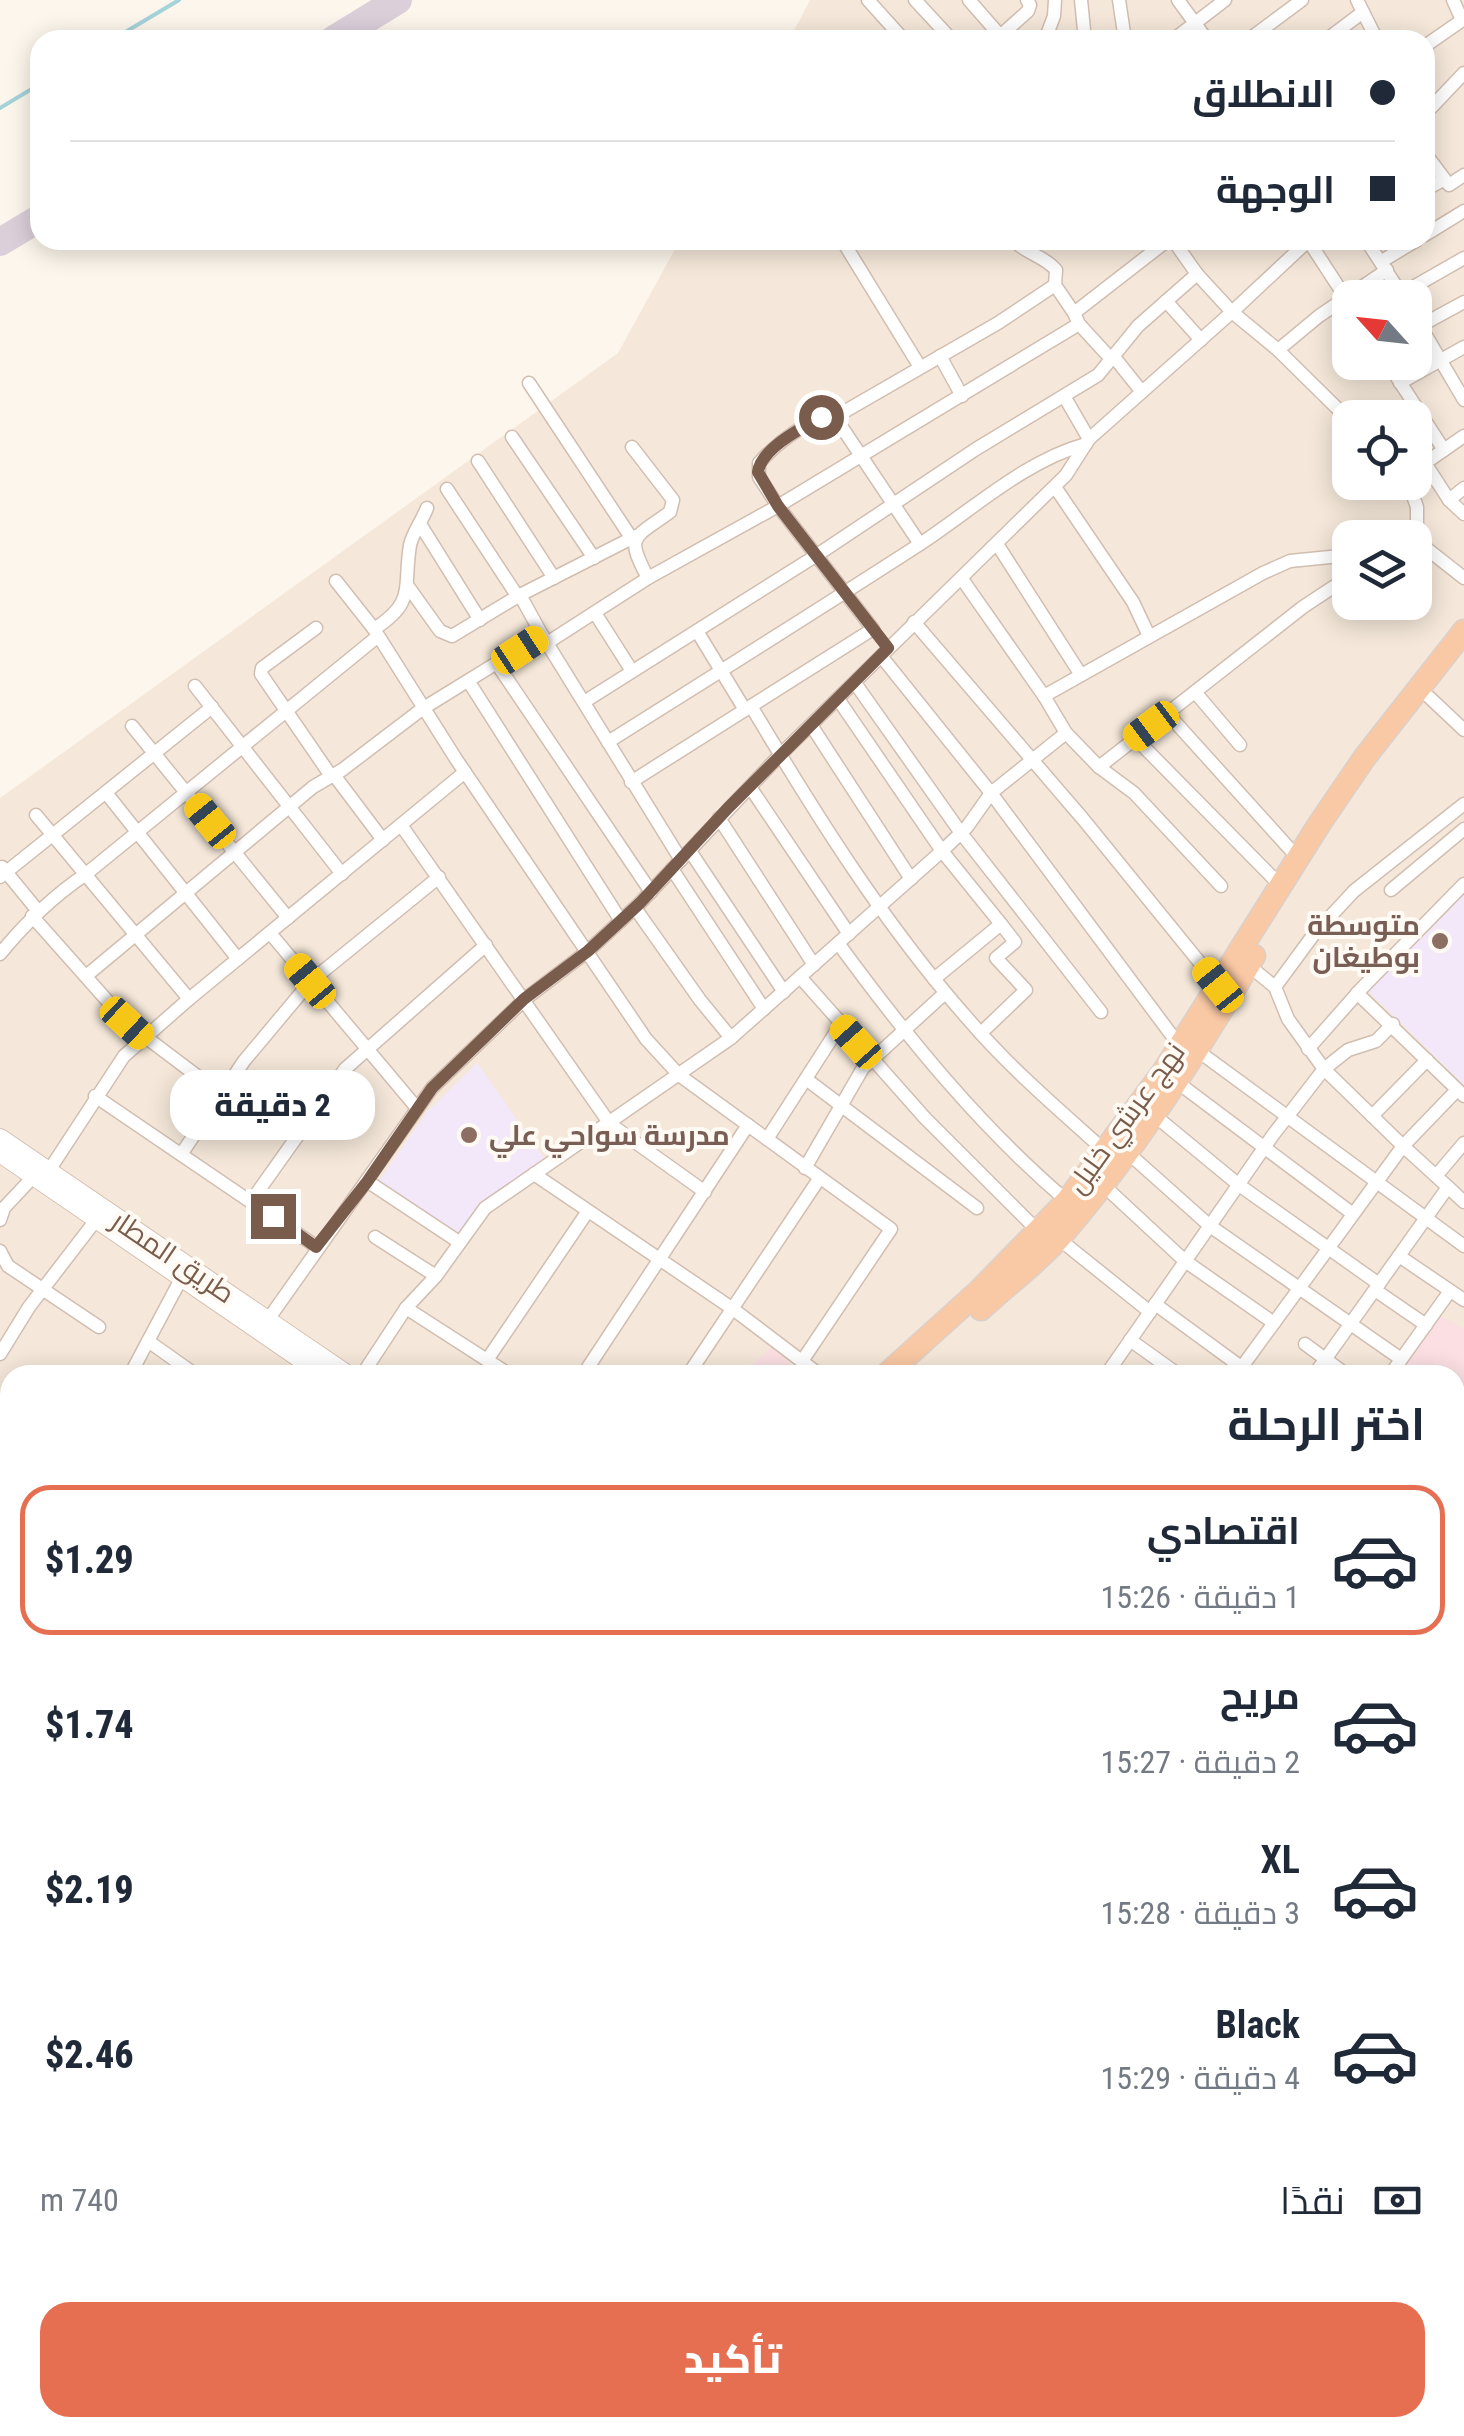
<!DOCTYPE html>
<html lang="ar">
<head>
<meta charset="utf-8">
<style>
	:root { --surface:#fff; --page:#f6f6f7; --text:#1f2937; --muted:#747a83; --line:#e0e1e3; --accent:#e76f51 }
	body { margin:0; font-family:"Roboto Condensed",Cairo,sans-serif; background:var(--page); color:var(--text); direction:rtl; height:100vh; display:flex; flex-direction:column; font-size:38px; white-space:nowrap }
	* { box-sizing:border-box; margin:0 }
	p { font-size:32px; color:var(--muted) }
	.icon { flex:none; width:55px; height:55px; fill:none; stroke:currentColor; stroke-width:2; stroke-linecap:round; stroke-linejoin:round }
	.map { position:relative; flex:1; overflow:hidden; direction:ltr }
	.side { position:absolute; left:0px; top:1365px; width:1465px; height:1072px; display:flex; flex-direction:column; background:var(--surface); border-radius:30px 30px 0 0; box-shadow:0 5px 25px #0003; direction:rtl }
	.side>* { flex:none }
	.hud { position:absolute; left:30px; top:30px; width:1405px; height:220px; border-radius:30px; box-shadow:0 5px 25px #0003; direction:rtl; display:grid; align-content:center; height:220px; padding:0 40px; background:var(--surface) }
	.needle { width:65px; rotate:297deg }
	.fabs { position:absolute; left:1332px; top:280px; display:grid; gap:20px }
	.fabs a { display:grid; place-items:center; width:100px; height:100px; border-radius:20px; background:var(--surface); box-shadow:0 5px 25px #0003; font-size:50px }
	.end { position:absolute; width:45px; height:45px; margin:-22px; border:12px solid #7a5c4d; background:#fff; box-shadow:0 0 0 5px #fff }
	.from { border-radius:50% }
	.bubble { position:absolute; height:70px; border-radius:30px; background:var(--surface); box-shadow:0 5px 25px #0003; font-size:32px; font-weight:800; line-height:70px; text-align:center; direction:rtl }
	.car { position:absolute; width:30px; height:60px; margin:-30px -15px; border-radius:12px; box-shadow:0 0 8px 2px #0007; background:linear-gradient(#f5c518 24%,#345 0 40%,#f5c518 0 76%,#345 0 86%,#f5c518 0) }
	.hud b { display:flex; align-items:center; gap:35px; height:95px; font-size:38px }
	.hud b+b { border-top:2px solid var(--line) }
	.hud i { width:25px; height:25px; background:var(--text) }
	ul { padding:0; list-style:none }
	li { display:flex; align-items:center; gap:30px; height:150px; margin:0 20px 15px; padding:0 20px; border:5px solid transparent; border-radius:30px }
	li div { flex:1 }
	li b { display:block; font-size:38px }
	li em { font-style:normal; font-weight:800 }
	li.selected { border-color:var(--accent) }
	li>.icon { width:90px; height:90px; stroke-width:1.5 }
	h2 { padding:0 40px; font-size:45px; line-height:120px }
	.pay { display:flex; align-items:center; gap:25px; height:110px; padding:0 40px; font-size:38px }
	.pay p { margin-inline-start:auto }
	.primary-button { display:flex; gap:20px; margin-top:auto; padding:20px 40px }
	.primary-button a { flex:1; height:115px; border-radius:30px; background:var(--accent); color:#fff; font-size:40px; font-weight:800; line-height:115px; text-align:center }
	.map>svg:first-child { display:block }
	.residential { fill:#f5e8da; fill-rule:evenodd }
	.education { fill:#f3e8fa }
	.medical { fill:#fbdfe3 }
	.green { fill:#d8ecc9 }
	.lines { fill:none; stroke-linecap:round; stroke-linejoin:round }
	.stream { stroke:#a5d3da; stroke-width:4 }
	.taxiway { stroke:#dbcfda; stroke-width:28 }
	.minor-casing { stroke:#d1beb0; stroke-width:15 }
	.tertiary-casing { stroke:#d1beb0; stroke-width:18 }
	.secondary-casing { stroke:#d6c0b0; stroke-width:20 }
	.primary-casing { stroke:#dad1cd; stroke-width:22 }
	.trunk-casing { stroke:#dad1cd; stroke-width:25 }
	.minor { stroke:#fff; stroke-width:12 }
	.tertiary { stroke:#fff; stroke-width:15 }
	.secondary { stroke:#fff; stroke-width:18 }
	.primary { stroke:#fbd9a5; stroke-width:20 }
	.trunk { stroke:#f9c8a4; stroke-width:22 }
	.route { stroke:#7a5c4d; stroke-width:12 }
	.education-dot { fill:#8d6e63; stroke:#fffaf3; stroke-width:4 }
	.labels { text-anchor:middle; dominant-baseline:central; stroke-width:8; stroke-linejoin:round; paint-order:stroke }
	.education-label { font-size:28px; font-weight:bold; fill:#785e54; stroke:#fffaf3; text-anchor:end }
	.street-label { font-size:28px; fill:#7a5c4d; stroke:#fffaf3 }
</style>
</head>
<body>
<div class="map">
<svg width="1464" height="2436" viewBox="0 0 1464 2436">
	<rect width="100%" height="100%" fill="#fdf6ec"/>
	<path class="residential" d="M810 0H1464V2436H0V798L618 353 680 240H1425V40H789ZM1350 298H1415V362H1350ZM1350 418H1415V482H1350ZM1350 538H1415V602H1350ZM10 1375H1455V2428H10Z"/>
	<g class="education">
		<polygon points="1464,892 1464,1085 1366,989"/>
		<polygon points="477,1063 544,1158 487,1201 456,1237 379,1181 426,1113"/>
	</g>
	<g class="medical">
		<polygon points="1439,1315 1464,1328 1464,1417 1455,1461 1455,1375 1396,1375"/>
		<polygon points="773,1346 800,1375 740,1375"/>
	</g>
	<g class="green">
		<rect x="0" y="1827" width="10" height="392"/>
		<polygon points="101,2428 393,2428 392,2436 101,2436"/>
	</g>
	<g class="lines">
		<g class="stream">
			<polyline points="112,40 179,0"/>
			<polyline points="0,108 40,84"/>
		</g>
		<g class="taxiway">
			<polyline points="333,40 398,0"/>
			<polyline points="0,242 40,218"/>
		</g>
		<g class="minor-casing">
			<g id="minor">
				<polyline points="868,0 904,40"/>
				<polyline points="915,0 952,40"/>
				<polyline points="969,0 1004,40"/>
				<polyline points="1081,0 1085,40"/>
				<polyline points="1119,0 1125,40"/>
				<polyline points="1178,0 1207,40"/>
				<polyline points="1357,0 1377,40"/>
				<polyline points="1453,0 1462,20"/>
				<polyline points="1000,36 1028,11 1030,5 1027,0"/>
				<polyline points="1045,40 1054,16 1055,0"/>
				<polyline points="1173,40 1225,0"/>
				<polyline points="1248,40 1302,0"/>
				<polyline points="1326,40 1363,12"/>
				<polyline points="1425,46 1464,19"/>
				<polyline points="1425,114 1464,73"/>
				<polyline points="1425,153 1449,185 1464,175"/>
				<polyline points="1425,190 1443,180"/>
				<polyline points="1425,235 1464,211"/>
				<polyline points="842,240 920,367"/>
				<path d="M1013 240C1025 253 1046 257 1056 270L1055 285 1074 313 1168 240"/>
				<polyline points="1308,240 1349,303"/>
				<polyline points="1309,240 1232,312 1278,350 1350,421"/>
				<polyline points="1366,240 1404,298"/>
				<polyline points="1382,261 1417,240"/>
				<path d="M1055 285 998 323 835 417C809 417 776 444 759 463V477L778 506 1079 324 1074 313"/>
				<polyline points="1401,294 1464,258"/>
				<polyline points="1166,301 1201,340"/>
				<polyline points="1415,317 1464,400"/>
				<polyline points="1079,324 1112,360"/>
				<polyline points="1420,326 1464,302"/>
				<polyline points="1278,350 1319,316 1387,270"/>
				<polyline points="940,356 962,396"/>
				<polyline points="1114,357 1142,392"/>
				<polyline points="1387,362 1444,450"/>
				<polyline points="529,383 632,539"/>
				<polyline points="1400,383 1464,347"/>
				<polyline points="1064,396 1089,439"/>
				<polyline points="835,417 920,544"/>
				<polyline points="512,437 594,558"/>
				<path d="M632 447 673 500 670 512C633 539 625 535 648 578"/>
				<polyline points="478,461 554,578"/>
				<polyline points="1425,463 1449,500 1464,514"/>
				<polyline points="1415,470 1464,436"/>
				<polyline points="1408,482 1417,507 1417,541 1464,578"/>
				<polyline points="1055,487 1133,602 1149,636"/>
				<polyline points="447,489 518,597"/>
				<polyline points="1449,500 1464,488"/>
				<polyline points="420,524 480,620"/>
				<polyline points="997,544 1081,675"/>
				<polyline points="962,579 1044,696 1066,733 1099,767 1134,793 1221,886"/>
				<polyline points="336,581 374,629 456,759 646,1039 679,1075 891,1229 802,1361"/>
				<polyline points="407,585 440,631 452,636 520,595 636,536"/>
				<polyline points="520,595 542,635"/>
				<polyline points="595,613 632,671"/>
				<polyline points="914,622 1083,819 1218,985"/>
				<polyline points="316,628 262,668 261,674 331,776"/>
				<path d="M374 629C416 602 403 589 410 545 413 532 422 521 427 508"/>
				<polyline points="697,631 745,710"/>
				<polyline points="547,643 648,578 778,506 873,629 631,782"/>
				<polyline points="881,656 991,793 1179,1045"/>
				<polyline points="497,664 651,892"/>
				<polyline points="469,682 621,921"/>
				<polyline points="855,683 961,833 1101,1012"/>
				<polyline points="195,686 342,874"/>
				<polyline points="1195,692 1240,745"/>
				<polyline points="1044,696 1263,573 1290,561 1350,555"/>
				<polyline points="1429,697 1464,730"/>
				<polyline points="838,699 942,851 1001,924 934,979"/>
				<polyline points="584,702 817,555 976,449 1098,375 1138,326 1197,274"/>
				<path d="M751 706C816 815 884 924 968 1019 1009 1067 1058 1109 1105 1151"/>
				<polyline points="1167,713 1298,858"/>
				<polyline points="811,725 911,879"/>
				<polyline points="132,726 288,918"/>
				<polyline points="1135,738 1281,886"/>
				<path d="M608 742C711 677 815 612 917 546 971 511 1024 461 1086 444"/>
				<polyline points="1099,767 1303,607 1350,576"/>
				<polyline points="334,775 383,840"/>
				<polyline points="750,787 849,934"/>
				<polyline points="107,794 238,959"/>
				<polyline points="36,815 189,999"/>
				<polyline points="719,818 814,965"/>
				<polyline points="401,825 610,1124 705,1192"/>
				<polyline points="690,851 784,992"/>
				<polyline points="2,867 38,911"/>
				<polyline points="672,869 764,1009"/>
				<polyline points="0,877 212,707"/>
				<polyline points="1391,890 1464,829"/>
				<polyline points="635,908 700,1000 731,1038"/>
				<polyline points="32,916 127,1023 221,1094"/>
				<polyline points="270,933 416,1107"/>
				<path d="M838 943C906 1036 980 1127 1067 1201"/>
				<path d="M0 954C26 922 52 897 86 874L377 637"/>
				<polyline points="1248,965 1275,987 1288,1019 1324,1069 1403,1146 1457,1090"/>
				<polyline points="86,976 313,787 342,770 422,709 542,635 681,860"/>
				<polyline points="801,978 925,1118 1038,1231"/>
				<polyline points="1275,987 1314,934 1354,891 1464,804"/>
				<polyline points="1357,993 1464,1096"/>
				<polyline points="981,1033 1026,990 996,958 1015,942 1001,924"/>
				<polyline points="1308,1049 1362,988 1464,884"/>
				<polyline points="1198,1051 1464,1246"/>
				<polyline points="806,1079 977,1208"/>
				<polyline points="1177,1082 1353,1214"/>
				<polyline points="95,1096 317,1247"/>
				<polyline points="1154,1115 1239,1185 1379,1284"/>
				<polyline points="1372,1116 1427,1060"/>
				<polyline points="767,1139 841,1024"/>
				<polyline points="1127,1152 1210,1226 1401,1359"/>
				<polyline points="182,1153 244,1061 311,981 439,877"/>
				<polyline points="805,1168 863,1068 945,993"/>
				<polyline points="48,1172 124,1056 189,999 465,772"/>
				<polyline points="534,1174 733,1309 820,1375"/>
				<polyline points="1436,1176 1464,1143"/>
				<polyline points="367,1181 459,1242"/>
				<polyline points="1102,1184 1185,1261 1274,1323"/>
				<polyline points="252,1200 345,1069 486,945"/>
				<polyline points="0,1220 4,1208 33,1177"/>
				<polyline points="375,1237 436,1276"/>
				<polyline points="1059,1239 1150,1312"/>
				<polyline points="0,1251 8,1266 99,1327"/>
				<polyline points="1399,1256 1464,1300"/>
				<polyline points="1375,1290 1426,1325"/>
				<polyline points="1155,1304 1252,1375"/>
				<polyline points="406,1308 510,1375"/>
				<polyline points="267,1321 432,1088 525,999 588,951 640,903 780,755 1066,475 1089,439 1232,312 1197,274 1173,240"/>
				<polyline points="1130,1340 1179,1375"/>
				<polyline points="148,1341 196,1375"/>
				<polyline points="1305,1344 1347,1375"/>
				<polyline points="0,1354 29,1307 96,1220"/>
				<polyline points="487,1360 588,1211"/>
				<polyline points="130,1375 182,1277"/>
				<polyline points="362,1375 406,1308 436,1276 485,1208 731,1038 942,851 967,827 991,793 1066,733"/>
				<polyline points="583,1375 748,1125"/>
				<polyline points="688,1375 819,1179"/>
				<polyline points="1106,1375 1273,1135 1324,1069 1348,1050 1376,1041 1393,1024"/>
				<polyline points="1236,1375 1403,1146 1448,1187"/>
				<polyline points="1314,1375 1448,1187 1464,1202"/>
				<polyline points="1390,1375 1450,1291"/>
				<polyline points="1455,1669 1464,1677"/>
				<polyline points="1455,1738 1464,1743"/>
				<polyline points="1455,1792 1464,1777"/>
				<polyline points="0,1836 10,1835"/>
				<polyline points="1455,1907 1464,1890"/>
				<polyline points="0,1989 10,1982"/>
				<polyline points="1455,2009 1464,1988"/>
				<polyline points="0,2020 10,2026"/>
				<polyline points="1455,2192 1464,2195"/>
				<polyline points="0,2214 10,2213"/>
				<polyline points="0,2367 8,2436"/>
				<polyline points="1455,2377 1464,2390"/>
				<polyline points="696,2428 697,2436"/>
				<polyline points="820,2428 820,2436"/>
				<polyline points="1079,2428 1079,2436"/>
				<polyline points="86,2436 86,2428"/>
				<polyline points="628,2436 628,2428"/>
				<polyline points="938,2436 938,2428"/>
			</g>
		</g>
		<g class="tertiary-casing">
			<g id="tertiary">
				<polyline points="1455,1551 1464,1506"/>
				<polyline points="1455,1640 1464,1598"/>
				<polyline points="1187,2428 1195,2436"/>
			</g>
		</g>
		<g class="secondary-casing">
			<g id="secondary">
				<polyline points="0,1138 348,1375"/>
				<polyline points="0,1153 324,1375"/>
				<polyline points="1455,2091 1464,2097"/>
			</g>
		</g>
		<g class="primary-casing">
			<polyline id="primary" points="1455,2296 1464,2296"/>
		</g>
		<g class="trunk-casing">
			<g id="trunk">
				<path d="M981 1309C1007 1285 1038 1262 1061 1236 1135 1150 1196 1054 1254 956"/>
				<polyline points="886,1375 979,1291 1067,1201 1164,1071 1320,823 1365,757 1464,631"/>
				<polyline points="0,2282 10,2282"/>
				<polyline points="0,2302 10,2302"/>
				<polyline points="404,2436 405,2428"/>
				<polyline points="425,2436 426,2428"/>
			</g>
		</g>
		<use href="#minor" class="minor"/>
		<use href="#tertiary" class="tertiary"/>
		<use href="#secondary" class="secondary"/>
		<use href="#primary" class="primary"/>
		<use href="#trunk" class="trunk"/>
	</g>
	<g class="lines">
		<path class="route" d="M273 1216 316 1247 367 1182 432 1088 524 999 588 951 640 903 728 808 888 648 778 506 758 472C761 449 801 428 821 417"/>
	</g>
	<g class="education-dot">
		<circle cx="1440" cy="941" r="10"/>
		<circle cx="469" cy="1135" r="10"/>
	</g>
	<g class="labels">
		<g class="education-label">
			<text x="1420" y="925">متوسطة<tspan x="1420" dy="32">بوطيغان</tspan></text>
			<text x="489" y="1135" text-anchor="start">مدرسة سواحي علي</text>
		</g>
		<g class="street-label">
			<text transform="translate(1126 1118) rotate(-54)">نهج عرشي خليل</text>
			<text transform="translate(173 1257) rotate(34)">طريق المطار</text>
		</g>
	</g>
</svg>
<div class="fabs">
<a><svg class="needle" viewBox="-14 -14 28 28"><path d="M0-13l5 13h-10z" fill="#e53935"/><path d="M0 13l5-13h-10z" fill="#747a83"/></svg></a>
<a><svg class="icon" aria-label="locate" viewBox="0 0 24 24"><circle cx="12" cy="12" r="6"/><path d="M12 2v4M12 18v4M2 12h4M18 12h4"/></svg></a>
<a><svg class="icon" aria-label="layers" viewBox="0 0 24 24"><path d="M12 4l9 5-9 5-9-5zM3 14l9 5 9-5"/></svg></a>
</div>
<i class="end from" style="left:821px;top:417px"></i>
<i class="end" style="left:273px;top:1216px"></i>
<div class="bubble" style="left:170px;top:1070px;width:205px">2 دقيقة</div>
<i class="car" style="left:520px;top:650px;rotate:57deg"></i>
<i class="car" style="left:1151px;top:726px;rotate:233deg"></i>
<i class="car" style="left:210px;top:821px;rotate:321deg"></i>
<i class="car" style="left:310px;top:981px;rotate:320deg"></i>
<i class="car" style="left:1218px;top:985px;rotate:321deg"></i>
<i class="car" style="left:127px;top:1023px;rotate:133deg"></i>
<i class="car" style="left:856px;top:1042px;rotate:318deg"></i>
<div class="hud">
<b><i class="from"></i>الانطلاق</b>
<b><i></i>الوجهة</b>
</div>
<section class="side">
<h2>اختر الرحلة</h2>
<ul>
<li class="selected"><svg class="icon" aria-label="car" viewBox="0 0 24 24"><path d="M5 17H2v-5l4-1 3-4h7l3 4 3 1v5h-3M9 17h6M6 11h13"/><circle cx="7" cy="17" r="2"/><circle cx="17" cy="17" r="2"/></svg><div><b>اقتصادي</b><p>1 دقيقة · 15:26</p></div><em>$1.29</em></li>
<li><svg class="icon" aria-label="car" viewBox="0 0 24 24"><path d="M5 17H2v-5l4-1 3-4h7l3 4 3 1v5h-3M9 17h6M6 11h13"/><circle cx="7" cy="17" r="2"/><circle cx="17" cy="17" r="2"/></svg><div><b>مريح</b><p>2 دقيقة · 15:27</p></div><em>$1.74</em></li>
<li><svg class="icon" aria-label="car" viewBox="0 0 24 24"><path d="M5 17H2v-5l4-1 3-4h7l3 4 3 1v5h-3M9 17h6M6 11h13"/><circle cx="7" cy="17" r="2"/><circle cx="17" cy="17" r="2"/></svg><div><b>XL</b><p>3 دقيقة · 15:28</p></div><em>$2.19</em></li>
<li><svg class="icon" aria-label="car" viewBox="0 0 24 24"><path d="M5 17H2v-5l4-1 3-4h7l3 4 3 1v5h-3M9 17h6M6 11h13"/><circle cx="7" cy="17" r="2"/><circle cx="17" cy="17" r="2"/></svg><div><b>Black</b><p>4 دقيقة · 15:29</p></div><em>$2.46</em></li>
</ul>
<div class="pay"><svg class="icon" aria-label="cash" viewBox="0 0 24 24"><path d="M3 7h18v10H3z"/><circle cx="12" cy="12" r="2"/></svg>نقدًا<p>740 m</p></div>
<div class="primary-button"><a>تأكيد</a></div>
</section>
</div>
</body>
</html>
